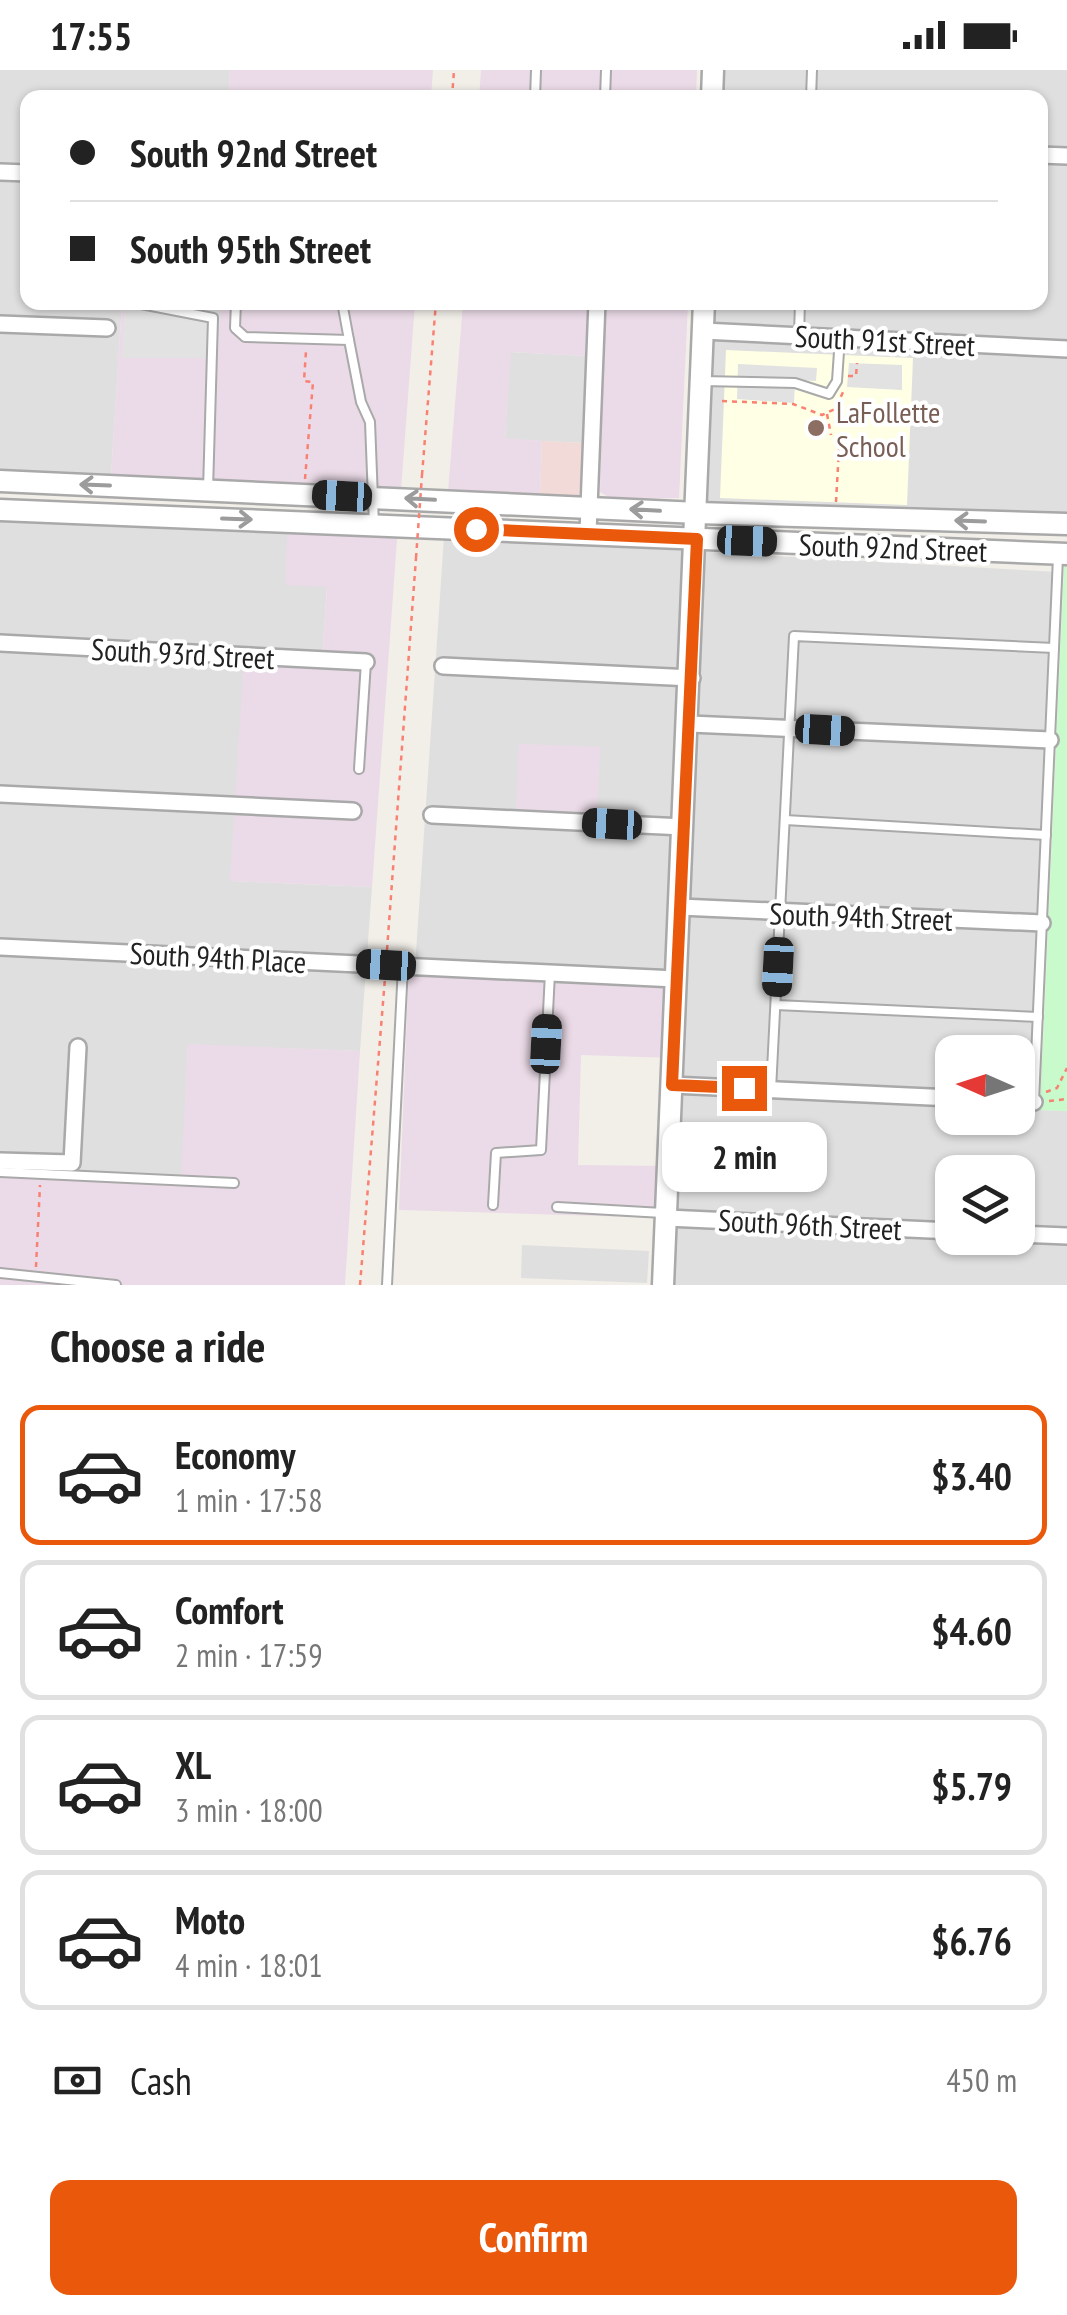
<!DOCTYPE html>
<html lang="en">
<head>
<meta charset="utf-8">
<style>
	:root { --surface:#fff; --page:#f2f2f2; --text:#222; --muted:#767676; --line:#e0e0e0; --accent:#ea580c }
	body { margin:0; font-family:"PT Sans Narrow",sans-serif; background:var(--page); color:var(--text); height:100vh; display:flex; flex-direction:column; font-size:38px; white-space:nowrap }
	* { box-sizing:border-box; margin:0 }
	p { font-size:32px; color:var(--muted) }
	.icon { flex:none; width:55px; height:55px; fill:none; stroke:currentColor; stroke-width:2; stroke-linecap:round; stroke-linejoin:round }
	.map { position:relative; height:1215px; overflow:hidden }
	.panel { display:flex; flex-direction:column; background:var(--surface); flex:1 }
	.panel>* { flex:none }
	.top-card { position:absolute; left:20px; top:20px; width:1028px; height:220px; border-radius:20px; box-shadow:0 2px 8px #0004; display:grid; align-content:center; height:220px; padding:0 50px; background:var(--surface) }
	.needle { width:65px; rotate:273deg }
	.controls { position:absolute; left:935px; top:965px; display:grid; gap:20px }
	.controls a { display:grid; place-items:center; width:100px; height:100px; border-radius:20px; background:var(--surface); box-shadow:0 2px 8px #0004; font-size:50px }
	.end { position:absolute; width:45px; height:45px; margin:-22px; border:12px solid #ea580c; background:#fff; box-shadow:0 0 0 5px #fff }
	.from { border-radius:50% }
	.bubble { position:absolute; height:70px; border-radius:20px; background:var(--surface); box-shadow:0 2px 8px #0004; font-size:32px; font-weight:700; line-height:70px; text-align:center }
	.car { position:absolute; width:30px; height:60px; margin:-30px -15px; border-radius:12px; box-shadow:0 0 8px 2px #0007; background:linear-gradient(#222 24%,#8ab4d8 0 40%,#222 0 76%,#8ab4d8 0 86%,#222 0) }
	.top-card b { display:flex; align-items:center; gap:35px; height:95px; font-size:38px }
	.top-card b+b { border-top:2px solid var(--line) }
	.top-card i { width:25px; height:25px; background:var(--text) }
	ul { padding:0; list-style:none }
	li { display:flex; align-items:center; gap:30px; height:140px; margin:0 20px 15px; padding:0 30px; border:5px solid var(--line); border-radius:20px }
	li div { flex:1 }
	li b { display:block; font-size:38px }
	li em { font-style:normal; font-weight:700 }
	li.current { border-color:var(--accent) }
	li>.icon { width:90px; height:90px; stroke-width:1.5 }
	h2 { padding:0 50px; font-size:45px; line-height:120px }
	.pay { display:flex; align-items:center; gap:25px; height:110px; padding:0 50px; font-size:38px }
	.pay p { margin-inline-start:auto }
	.primary-button { display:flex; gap:20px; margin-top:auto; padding:20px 50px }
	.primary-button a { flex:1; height:115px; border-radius:20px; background:var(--accent); color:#fff; font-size:40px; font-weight:700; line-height:115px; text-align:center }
	.status { display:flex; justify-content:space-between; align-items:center; height:70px; padding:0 50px; background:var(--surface); direction:ltr }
	.status svg { height:28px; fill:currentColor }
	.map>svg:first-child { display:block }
	.residential { fill:#e0dfdf; fill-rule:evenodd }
	.commercial { fill:#f2dad9 }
	.industrial { fill:#ebdbe8 }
	.education { fill:#ffffe5 }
	.park { fill:#c8facc }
	.parking { fill:#e2e2e2 }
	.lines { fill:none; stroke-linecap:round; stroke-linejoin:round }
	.service-casing { stroke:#a9a9a9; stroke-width:12 }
	.minor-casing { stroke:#a9a9a9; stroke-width:20 }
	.tertiary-casing { stroke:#a9a9a9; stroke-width:25 }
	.path { stroke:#fa8072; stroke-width:2.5; stroke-dasharray:5 5; stroke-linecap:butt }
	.service { stroke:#fff; stroke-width:8 }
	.minor { stroke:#fff; stroke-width:15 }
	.tertiary { stroke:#fff; stroke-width:20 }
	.path-bridge { stroke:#fa8072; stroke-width:2.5; stroke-dasharray:5 5; stroke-linecap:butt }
	.oneway { stroke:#9c9c9c }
	.route { stroke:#ea580c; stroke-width:12 }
	.education-dot { fill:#8d6e63; stroke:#fff; stroke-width:4 }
	.labels { text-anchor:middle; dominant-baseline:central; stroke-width:8; stroke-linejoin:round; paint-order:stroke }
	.street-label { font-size:30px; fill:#222; stroke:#fff }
	.education-label { font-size:30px; fill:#785e54; stroke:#fff; text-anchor:start }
</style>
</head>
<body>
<div class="status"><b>17:55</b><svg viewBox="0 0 49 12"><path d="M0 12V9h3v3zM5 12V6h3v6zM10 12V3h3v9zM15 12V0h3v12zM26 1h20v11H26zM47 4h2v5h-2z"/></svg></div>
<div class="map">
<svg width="1067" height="1215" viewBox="0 0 1067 1215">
	<rect width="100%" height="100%" fill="#f2efe9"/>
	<g class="residential">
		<polygon points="0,0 230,0 229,27 28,28 28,232 122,233 111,406 0,401"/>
		<polygon points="719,0 1067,0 1067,456 698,443 708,233 1040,232 1040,28 718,27"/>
		<polygon points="510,282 586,286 584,373 505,369"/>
		<polygon points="0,440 288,451 327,516 322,590 231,811 372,817 360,981 188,975 182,1110 0,1092"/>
		<path d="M444 467 1057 502 1034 1032 1040 1040 1067 1041V1215H662L676 909 415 897ZM952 982H1018V1048H952ZM952 1102H1018V1168H952Z"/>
		<polygon points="522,1175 649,1181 647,1213 521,1208"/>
	</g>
	<polygon class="commercial" points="542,371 584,373 579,425 540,426"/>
	<g class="industrial">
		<polygon points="230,0 433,0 431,27 229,28"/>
		<polygon points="481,0 697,0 696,27 479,28"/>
		<polygon points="122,233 415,233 401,420 111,406"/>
		<polygon points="463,233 688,233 679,428 612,429 600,422 603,287 511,282 505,368 542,371 540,426 448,422"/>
		<polygon points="288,451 398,456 372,817 230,811 244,586 322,590 327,517 285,515"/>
		<polygon points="519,674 600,677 597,743 516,739"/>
		<polygon points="409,896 676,909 673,988 581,985 578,1095 669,1096 667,1148 399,1140"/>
		<polygon points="188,974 360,981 345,1215 0,1215 0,1100 181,1110"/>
	</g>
	<polygon class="education" points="726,280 913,288 907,435 720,428"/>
	<polygon class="park" points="1064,496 1067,496 1067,1041 1040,1040"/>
	<g class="parking">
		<polygon points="125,233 221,233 218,288 122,288"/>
		<polygon points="849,293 902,295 902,320 847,317"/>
		<polygon points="738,294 817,298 816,311 795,310 794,333 737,329"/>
	</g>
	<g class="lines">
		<g class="service-casing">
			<g id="service">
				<polyline points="535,28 536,0"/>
				<polyline points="605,28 606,0"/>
				<polyline points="811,28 812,0"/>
				<polyline points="236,232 235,258 245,267 349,270 361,332 370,352 374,455"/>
				<polyline points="342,232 349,270"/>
				<polyline points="136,233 213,248 208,420"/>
				<polyline points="799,265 800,232"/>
				<polyline points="701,311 795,313 829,324 837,311 840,267"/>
				<polyline points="359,699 366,592"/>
				<polyline points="785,750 1046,765"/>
				<polyline points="776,935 1038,947"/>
				<polyline points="771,1020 794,566 1054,578"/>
				<polyline points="1034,1032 1058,487"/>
				<polyline points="0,1102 234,1113"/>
				<polyline points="493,1135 496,1083 541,1080 550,903"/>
				<polyline points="557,1137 663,1143"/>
				<polyline points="0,1203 116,1215"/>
				<polyline points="387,1215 403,896"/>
			</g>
		</g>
		<g class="minor-casing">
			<g id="minor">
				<polyline points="1040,85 1067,86"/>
				<polyline points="0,102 28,103"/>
				<polyline points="0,254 107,258"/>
				<polyline points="703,261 1067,279"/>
				<polyline points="588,463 597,232"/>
				<polyline points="0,573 366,592"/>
				<polyline points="443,596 692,608"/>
				<polyline points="690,654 1050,670"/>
				<polyline points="0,724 353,741"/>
				<polyline points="432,745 684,757"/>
				<polyline points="680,837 1042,853"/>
				<polyline points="0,877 676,909"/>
				<polyline points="672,1015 952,1028"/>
				<polyline points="1018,1031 1034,1032"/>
				<polyline points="0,1091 72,1093 78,977"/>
				<polyline points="667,1148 952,1161"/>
				<polyline points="1018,1164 1067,1166"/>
			</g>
		</g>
		<g class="tertiary-casing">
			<g id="tertiary">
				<polyline points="712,28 713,0"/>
				<polyline points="0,411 698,443 1067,454"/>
				<polyline points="0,440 1067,484"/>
				<polyline points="663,1215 704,232"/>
			</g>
		</g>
		<g class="path">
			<polyline points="452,28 454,0"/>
			<polyline points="848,306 856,306 857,293"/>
			<polyline points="722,331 793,334 822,345 835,339 844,320"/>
			<polyline points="827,344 831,365"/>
			<polyline points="422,405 436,232"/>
			<polyline points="305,409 313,312 304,311 306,281"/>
			<polyline points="836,432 839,379"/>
			<polyline points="387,880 416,488"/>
			<polyline points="1046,1022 1057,1018 1067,998"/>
			<polyline points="1049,1031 1067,1029"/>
			<polyline points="36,1197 40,1115"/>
			<polyline points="360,1215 385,908"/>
		</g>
		<use href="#service" class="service"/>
		<use href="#minor" class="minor"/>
		<use href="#tertiary" class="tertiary"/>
		<polyline class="path-bridge" points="416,488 422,405"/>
	</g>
	<defs><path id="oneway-shaft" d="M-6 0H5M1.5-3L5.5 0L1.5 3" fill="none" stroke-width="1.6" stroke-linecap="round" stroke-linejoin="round" transform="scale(2.5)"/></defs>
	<g class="oneway">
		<use href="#oneway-shaft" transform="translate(95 415) rotate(-178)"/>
		<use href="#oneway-shaft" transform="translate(420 429) rotate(-177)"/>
		<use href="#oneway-shaft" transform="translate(645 440) rotate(-177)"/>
		<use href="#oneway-shaft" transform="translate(237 449) rotate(2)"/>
		<use href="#oneway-shaft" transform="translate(970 451) rotate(-178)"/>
	</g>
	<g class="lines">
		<polyline class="route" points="476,459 697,469 672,1015 744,1018"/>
	</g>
	<circle class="education-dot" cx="816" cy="358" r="10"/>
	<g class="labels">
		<g class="street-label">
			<text transform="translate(885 270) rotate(3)">South 91st Street</text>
			<text transform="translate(893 477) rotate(2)">South 92nd Street</text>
			<text transform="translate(183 583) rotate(3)">South 93rd Street</text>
			<text transform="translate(861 846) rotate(2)">South 94th Street</text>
			<text transform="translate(218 887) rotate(3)">South 94th Place</text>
			<text transform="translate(810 1154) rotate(3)">South 96th Street</text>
		</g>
		<g class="education-label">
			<text x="836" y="341">LaFollette<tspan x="836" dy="34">School</tspan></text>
		</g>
	</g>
</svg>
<div class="controls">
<a><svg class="needle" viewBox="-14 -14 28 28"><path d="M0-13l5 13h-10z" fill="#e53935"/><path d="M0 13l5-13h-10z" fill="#767676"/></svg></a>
<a><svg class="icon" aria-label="layers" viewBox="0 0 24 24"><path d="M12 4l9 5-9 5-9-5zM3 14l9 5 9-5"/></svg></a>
</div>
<i class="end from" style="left:476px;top:459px"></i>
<i class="end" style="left:744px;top:1018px"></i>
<div class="bubble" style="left:662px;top:1052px;width:165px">2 min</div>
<i class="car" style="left:342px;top:426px;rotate:273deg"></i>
<i class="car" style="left:747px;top:471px;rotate:92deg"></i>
<i class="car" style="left:825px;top:660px;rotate:93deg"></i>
<i class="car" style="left:612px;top:754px;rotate:273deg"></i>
<i class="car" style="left:386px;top:895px;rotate:273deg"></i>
<i class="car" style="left:778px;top:897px;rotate:183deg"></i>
<i class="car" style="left:546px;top:974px;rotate:3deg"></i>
<div class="top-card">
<b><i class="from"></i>South 92nd Street</b>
<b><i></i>South 95th Street</b>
</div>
</div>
<section class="panel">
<h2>Choose a ride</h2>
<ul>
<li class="current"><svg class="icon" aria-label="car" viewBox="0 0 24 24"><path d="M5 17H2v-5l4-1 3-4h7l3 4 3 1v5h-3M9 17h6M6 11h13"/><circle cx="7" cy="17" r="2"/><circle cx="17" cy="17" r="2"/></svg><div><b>Economy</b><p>1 min · 17:58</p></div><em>$3.40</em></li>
<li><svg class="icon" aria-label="car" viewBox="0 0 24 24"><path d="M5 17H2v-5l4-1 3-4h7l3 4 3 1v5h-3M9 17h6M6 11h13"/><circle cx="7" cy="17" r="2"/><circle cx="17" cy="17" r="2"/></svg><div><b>Comfort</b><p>2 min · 17:59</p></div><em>$4.60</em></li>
<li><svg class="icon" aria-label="car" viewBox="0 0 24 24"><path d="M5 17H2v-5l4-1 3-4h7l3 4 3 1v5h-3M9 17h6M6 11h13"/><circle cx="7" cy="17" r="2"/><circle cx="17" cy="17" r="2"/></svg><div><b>XL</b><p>3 min · 18:00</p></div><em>$5.79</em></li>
<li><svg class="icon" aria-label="car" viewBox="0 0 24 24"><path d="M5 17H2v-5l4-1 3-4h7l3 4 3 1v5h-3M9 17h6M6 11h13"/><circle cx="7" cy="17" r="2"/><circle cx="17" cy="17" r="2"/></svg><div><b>Moto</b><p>4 min · 18:01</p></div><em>$6.76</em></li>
</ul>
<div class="pay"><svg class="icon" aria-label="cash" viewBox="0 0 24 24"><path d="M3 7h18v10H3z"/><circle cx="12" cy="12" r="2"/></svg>Cash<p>450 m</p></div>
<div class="primary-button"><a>Confirm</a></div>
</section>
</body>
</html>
